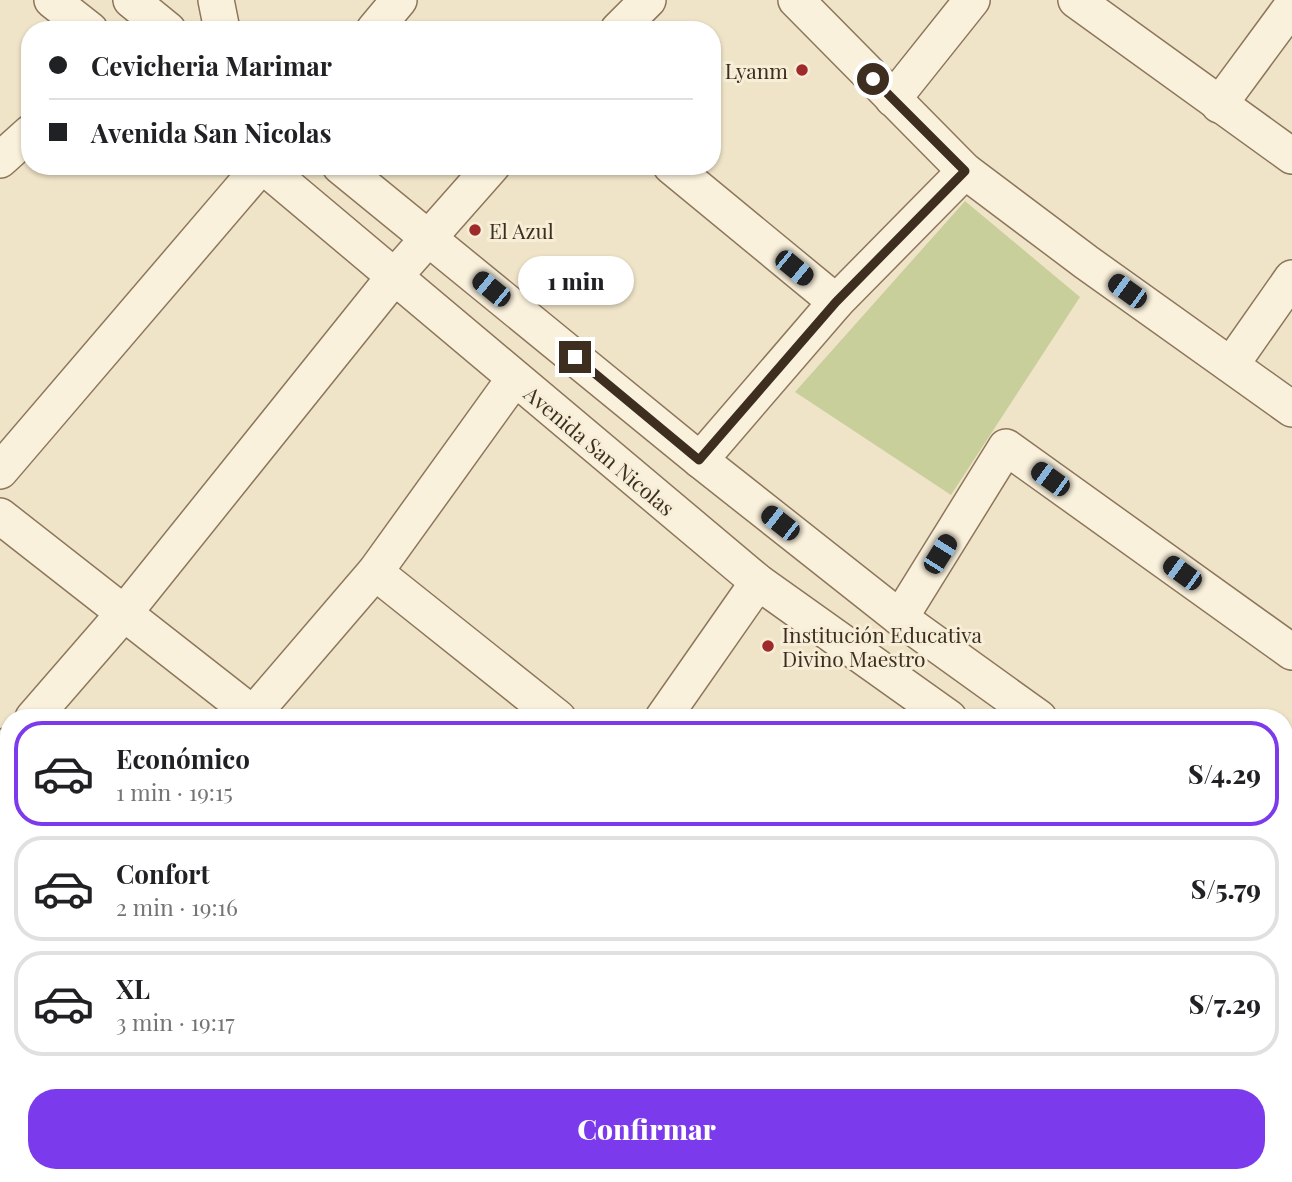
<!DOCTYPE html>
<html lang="es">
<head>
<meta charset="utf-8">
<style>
	:root { --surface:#fff; --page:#f2f2f2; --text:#202124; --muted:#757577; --line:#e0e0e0; --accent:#7c3aed }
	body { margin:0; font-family:"Playfair Display",serif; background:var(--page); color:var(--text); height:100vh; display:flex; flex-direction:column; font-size:26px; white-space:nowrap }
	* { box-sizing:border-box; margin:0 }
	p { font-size:23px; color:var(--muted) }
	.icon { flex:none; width:38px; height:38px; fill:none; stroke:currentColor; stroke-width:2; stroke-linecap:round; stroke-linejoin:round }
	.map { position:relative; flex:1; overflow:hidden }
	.sheet { position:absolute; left:0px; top:709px; width:1293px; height:474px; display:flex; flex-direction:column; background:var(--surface); border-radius:28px 28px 0 0; box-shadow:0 2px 5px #0004 }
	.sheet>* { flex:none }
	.banner { position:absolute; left:21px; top:21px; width:700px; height:154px; border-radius:28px; box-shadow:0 2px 5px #0004; display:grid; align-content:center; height:154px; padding:0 28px; background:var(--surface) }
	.end { position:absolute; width:32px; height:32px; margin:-16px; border:9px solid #3d2e20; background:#fff; box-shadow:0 0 0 4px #fff }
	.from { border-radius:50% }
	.bubble { position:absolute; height:49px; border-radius:24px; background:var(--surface); box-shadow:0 2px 5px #0004; font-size:23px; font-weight:800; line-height:49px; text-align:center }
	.car { position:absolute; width:21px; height:42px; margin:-21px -10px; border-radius:9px; box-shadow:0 0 5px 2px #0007; background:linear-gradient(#222 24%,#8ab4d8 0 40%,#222 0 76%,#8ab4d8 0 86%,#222 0) }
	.banner b { display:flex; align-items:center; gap:24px; height:66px; font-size:26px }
	.banner b+b { border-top:2px solid var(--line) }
	.banner i { width:18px; height:18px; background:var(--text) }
	ul { padding:12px 0 0; list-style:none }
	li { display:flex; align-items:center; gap:21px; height:105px; margin:0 14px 10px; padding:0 14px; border:4px solid var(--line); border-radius:28px }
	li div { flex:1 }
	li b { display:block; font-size:26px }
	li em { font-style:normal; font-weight:800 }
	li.active { border-color:var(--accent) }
	li>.icon { width:63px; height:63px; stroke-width:1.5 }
	.button { display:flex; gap:14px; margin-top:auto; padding:14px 28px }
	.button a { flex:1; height:80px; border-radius:28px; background:var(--accent); color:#fff; font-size:28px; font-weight:800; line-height:80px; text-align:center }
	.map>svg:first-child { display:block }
	.green { fill:#c9cf9b }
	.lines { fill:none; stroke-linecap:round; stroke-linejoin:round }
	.minor-casing { stroke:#8d765c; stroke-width:38 }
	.minor { stroke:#faf1dc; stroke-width:35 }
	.route { stroke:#3d2e20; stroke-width:9 }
	.poi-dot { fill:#9e2a2b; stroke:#f7eed8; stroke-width:2.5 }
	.labels { text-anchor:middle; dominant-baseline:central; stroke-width:6; stroke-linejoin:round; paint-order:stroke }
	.poi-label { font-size:21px; fill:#3d2e20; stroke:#f7eed8; text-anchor:start }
	.street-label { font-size:21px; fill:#3d2e20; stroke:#f7eed8 }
</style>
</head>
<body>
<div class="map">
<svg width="1292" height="1182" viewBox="0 0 1292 1182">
	<rect width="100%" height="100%" fill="#f0e4c8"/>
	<g class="green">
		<polygon points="965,201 1080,297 951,495 795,392"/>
		<polygon points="581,1174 744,1174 737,1182 574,1182"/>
	</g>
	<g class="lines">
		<g class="minor-casing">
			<g id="minor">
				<polyline points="52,0 90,30"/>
				<polyline points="131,0 168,30"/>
				<polyline points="216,0 222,30"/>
				<polyline points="796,0 965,171 1086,262 1292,409"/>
				<polyline points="1076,0 1292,156"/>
				<polyline points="374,30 399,0"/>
				<polyline points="618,30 648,0"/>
				<polyline points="893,99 972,0"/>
				<polyline points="1219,105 1292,6"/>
				<polyline points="0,160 30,133"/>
				<polyline points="263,166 758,582 949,718"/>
				<polyline points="340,166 700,460 900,618 1039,718"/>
				<polyline points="671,166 836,302"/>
				<polyline points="1231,365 1292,278"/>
				<polyline points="700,460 836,302 965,171"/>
				<polyline points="0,471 261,166"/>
				<polyline points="0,516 258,718"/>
				<polyline points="375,572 558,718"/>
				<polyline points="900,618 1006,447 1292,652"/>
				<polyline points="253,714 375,572 514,379"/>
				<polyline points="33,718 125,612 394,277 492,166"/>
				<polyline points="663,718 758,582"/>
				<polyline points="0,755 9,745"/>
				<polyline points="1284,895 1292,900"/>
				<polyline points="1284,968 1292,974"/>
				<polyline points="1284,1049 1292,1040"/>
				<polyline points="837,1174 847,1182"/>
				<polyline points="269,1182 276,1174"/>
				<polyline points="542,1182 549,1174"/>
				<polyline points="898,1182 904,1174"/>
				<polyline points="1172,1182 1178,1174"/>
			</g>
		</g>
		<use href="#minor" class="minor"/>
	</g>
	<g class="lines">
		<polyline class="route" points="575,357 699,460 836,302 965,171 873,79"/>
	</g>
	<g class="poi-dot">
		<circle cx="802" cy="70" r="7"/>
		<circle cx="475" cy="230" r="7"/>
		<circle cx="768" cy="646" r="7"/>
	</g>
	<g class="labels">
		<g class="poi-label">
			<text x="788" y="70" text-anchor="end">Lyanm</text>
			<text x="489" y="230">El Azul</text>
			<text x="782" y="634">Institución Educativa<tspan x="782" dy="24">Divino Maestro</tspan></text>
		</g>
		<g class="street-label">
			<text transform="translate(600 450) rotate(40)">Avenida San Nicolas</text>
		</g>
	</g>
</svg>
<i class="end from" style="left:873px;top:79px"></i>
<i class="end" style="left:575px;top:357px"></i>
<div class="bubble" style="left:518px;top:256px;width:116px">1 min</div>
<i class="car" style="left:794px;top:268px;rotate:129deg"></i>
<i class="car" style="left:491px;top:289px;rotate:309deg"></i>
<i class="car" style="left:1127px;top:291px;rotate:306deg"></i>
<i class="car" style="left:1050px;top:479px;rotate:306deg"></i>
<i class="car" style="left:780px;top:523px;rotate:308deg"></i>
<i class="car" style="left:940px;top:554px;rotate:32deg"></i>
<i class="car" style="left:1182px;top:573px;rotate:306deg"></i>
<div class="banner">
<b><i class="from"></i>Cevicheria Marimar</b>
<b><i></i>Avenida San Nicolas</b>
</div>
<section class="sheet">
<ul>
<li class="active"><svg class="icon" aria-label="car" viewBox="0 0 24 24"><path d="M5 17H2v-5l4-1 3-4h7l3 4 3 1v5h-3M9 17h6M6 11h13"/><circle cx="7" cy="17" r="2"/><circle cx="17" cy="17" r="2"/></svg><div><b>Económico</b><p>1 min · 19:15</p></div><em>S/4.29</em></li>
<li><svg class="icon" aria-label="car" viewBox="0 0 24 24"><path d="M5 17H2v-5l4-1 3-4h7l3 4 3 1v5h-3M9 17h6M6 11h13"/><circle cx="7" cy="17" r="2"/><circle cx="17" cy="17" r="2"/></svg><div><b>Confort</b><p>2 min · 19:16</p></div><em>S/5.79</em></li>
<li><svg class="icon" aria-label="car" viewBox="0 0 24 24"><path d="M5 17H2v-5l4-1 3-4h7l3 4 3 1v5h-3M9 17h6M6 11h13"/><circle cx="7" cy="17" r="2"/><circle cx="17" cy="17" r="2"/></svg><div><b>XL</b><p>3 min · 19:17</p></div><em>S/7.29</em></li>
</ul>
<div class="button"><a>Confirmar</a></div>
</section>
</div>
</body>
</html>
